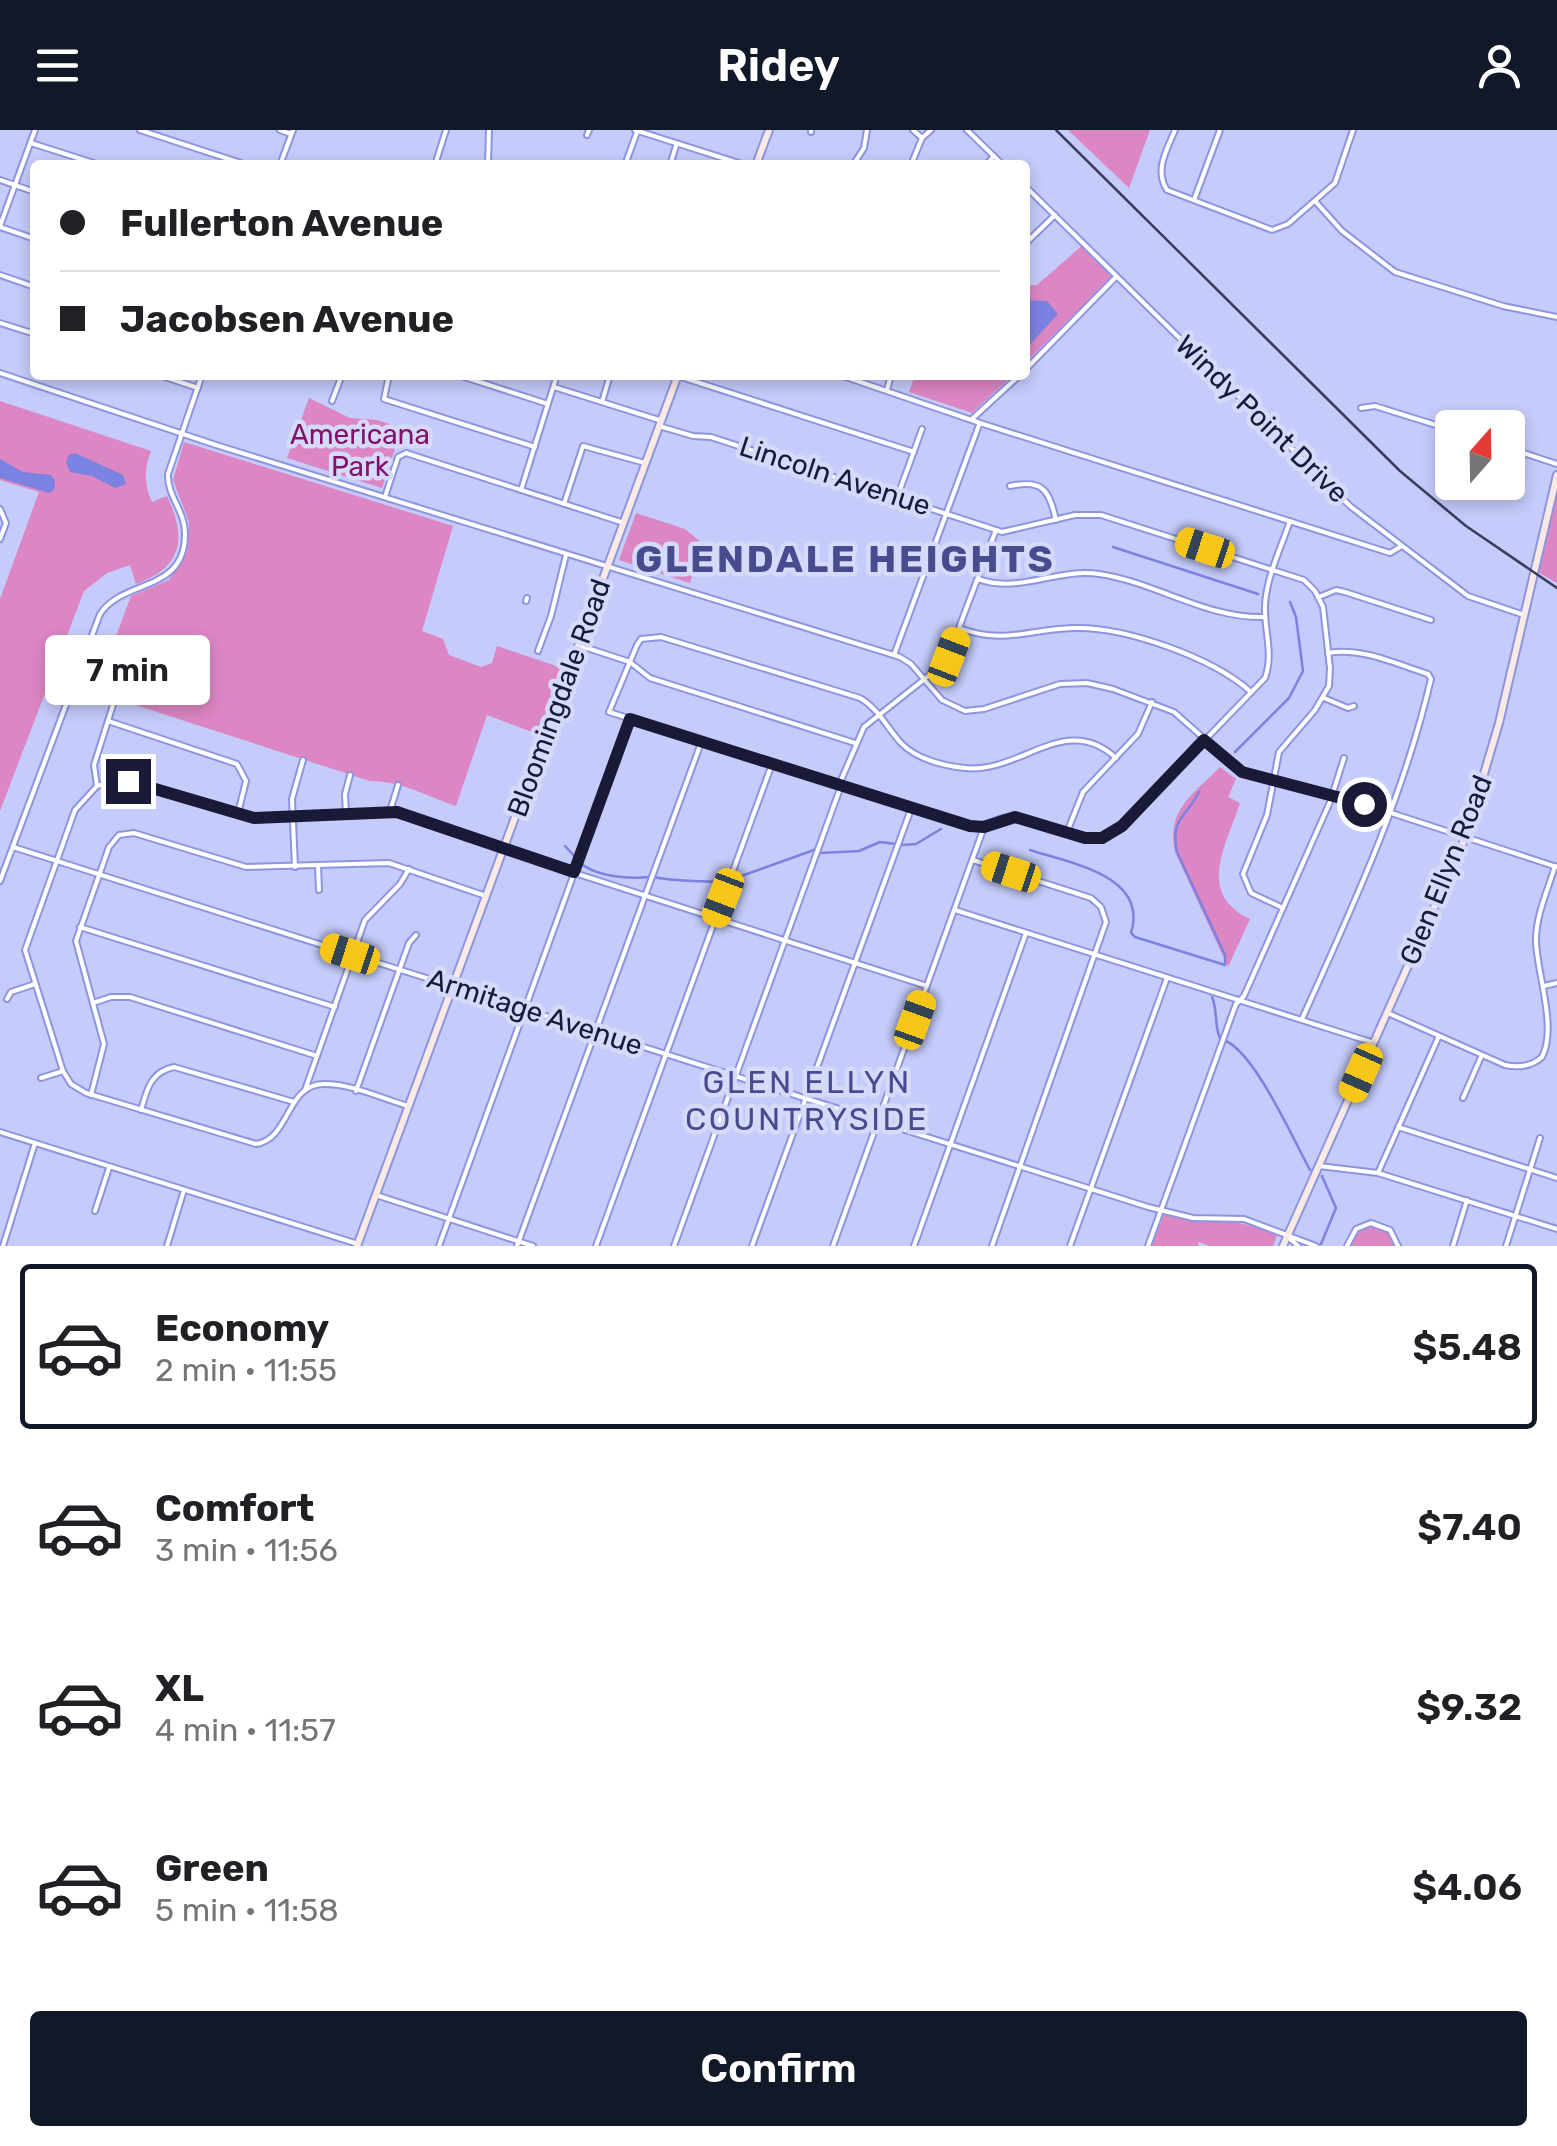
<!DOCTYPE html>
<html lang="en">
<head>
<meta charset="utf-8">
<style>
	:root { --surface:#fff; --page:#f2f2f2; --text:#202124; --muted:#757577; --line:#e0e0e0; --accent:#111827 }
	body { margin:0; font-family:Rubik,sans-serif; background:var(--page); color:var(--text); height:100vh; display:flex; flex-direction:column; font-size:38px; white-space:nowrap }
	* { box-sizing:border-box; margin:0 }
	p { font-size:32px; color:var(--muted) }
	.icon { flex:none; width:55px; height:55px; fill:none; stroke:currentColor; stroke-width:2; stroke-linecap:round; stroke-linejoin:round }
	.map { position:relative; height:1116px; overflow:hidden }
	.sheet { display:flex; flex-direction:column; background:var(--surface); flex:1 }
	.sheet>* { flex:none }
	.banner { position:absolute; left:30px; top:30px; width:1000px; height:220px; border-radius:10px; box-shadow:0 5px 15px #0003; display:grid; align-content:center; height:220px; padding:0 30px; background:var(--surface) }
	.needle { width:65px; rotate:20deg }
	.controls { position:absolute; left:1435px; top:280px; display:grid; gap:20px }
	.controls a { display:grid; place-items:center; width:90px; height:90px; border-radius:10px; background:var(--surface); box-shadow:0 5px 15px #0003; font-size:50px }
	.end { position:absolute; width:45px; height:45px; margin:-22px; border:12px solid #191a37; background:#fff; box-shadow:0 0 0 5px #fff }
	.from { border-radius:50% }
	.bubble { position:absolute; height:70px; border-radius:10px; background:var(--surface); box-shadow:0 5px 15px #0003; font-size:32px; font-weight:600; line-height:70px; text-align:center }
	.car { position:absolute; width:30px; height:60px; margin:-30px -15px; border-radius:12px; box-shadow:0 0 8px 2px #0007; background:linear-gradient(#f5c518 24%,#345 0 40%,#f5c518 0 76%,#345 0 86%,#f5c518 0) }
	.banner b { display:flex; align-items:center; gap:35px; height:95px; font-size:38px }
	.banner b+b { border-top:2px solid var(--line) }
	.banner i { width:25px; height:25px; background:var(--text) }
	ul { padding:18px 0 0; list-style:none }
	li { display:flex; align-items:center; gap:30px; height:165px; margin:0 20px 15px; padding:0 10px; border:5px solid transparent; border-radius:10px }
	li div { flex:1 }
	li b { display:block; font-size:38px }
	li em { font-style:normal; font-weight:600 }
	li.current { border-color:var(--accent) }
	li>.icon { width:90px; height:90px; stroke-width:1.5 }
	.cta { display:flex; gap:20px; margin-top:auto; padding:20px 30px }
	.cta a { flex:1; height:115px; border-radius:10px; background:var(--accent); color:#fff; font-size:40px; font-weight:600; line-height:115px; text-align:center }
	header { display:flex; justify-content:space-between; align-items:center; height:130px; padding:0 30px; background:var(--accent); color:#fff; font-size:45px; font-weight:600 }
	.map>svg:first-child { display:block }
	.green { fill:#dc86c3 }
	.water { fill:#7c82e1 }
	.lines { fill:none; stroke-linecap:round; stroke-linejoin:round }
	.stream { stroke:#7c82e1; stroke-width:2.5 }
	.street-casing { stroke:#8e95df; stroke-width:8 }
	.secondary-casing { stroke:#8e95df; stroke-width:10 }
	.street { stroke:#fff; stroke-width:4 }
	.secondary { stroke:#faeae5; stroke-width:6 }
	.rail { stroke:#3a3c5d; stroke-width:2.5 }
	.route { stroke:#191a37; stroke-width:12 }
	.labels { text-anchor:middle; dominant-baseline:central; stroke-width:9; stroke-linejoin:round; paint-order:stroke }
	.street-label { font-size:28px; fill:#191a37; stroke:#d5daf9 }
	.park-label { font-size:28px; fill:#82116b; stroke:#d5daf9 }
	.quarter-label { font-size:32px; letter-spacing:2.5px; fill:#484c8f; stroke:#d5daf9 }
	.district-label { font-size:38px; font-weight:bold; letter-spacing:2.5px; fill:#484c8f; stroke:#d5daf9 }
</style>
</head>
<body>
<header><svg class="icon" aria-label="menu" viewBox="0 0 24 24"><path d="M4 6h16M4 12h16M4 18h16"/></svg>Ridey<svg class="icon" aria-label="person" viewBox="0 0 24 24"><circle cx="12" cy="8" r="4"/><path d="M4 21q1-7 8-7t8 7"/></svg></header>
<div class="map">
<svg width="1557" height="1116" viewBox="0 0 1557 1116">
	<rect width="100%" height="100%" fill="#c5cbfa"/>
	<g class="green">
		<polygon points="1068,0 1150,0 1129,58"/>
		<polygon points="1084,114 1113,146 1025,233 1025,156 1037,155"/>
		<polygon points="915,245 1013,245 972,283 909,262"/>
		<polygon points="309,268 350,288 377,290 405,299 400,317 396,316 382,358 287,328"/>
		<path d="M0 271 151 321C144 338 144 355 152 372L167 366C187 407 183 438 136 454L130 435 107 443 84 461 0 681V469L39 362 0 350Z"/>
		<path d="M184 312 453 396 422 501 443 509 449 525 481 537 492 533 497 516 565 539 540 605 487 585 456 676C426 666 402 651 370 651L95 562 131 466 169 450 187 422 189 392 173 350Z"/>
		<polygon points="1557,352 1557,453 1536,441"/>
		<polygon points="636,383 685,399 708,418 706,426 699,425 690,453 619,430"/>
		<path d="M1220 637 1236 649 1228 667 1240 673C1226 716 1196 763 1250 789L1228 837 1175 722C1166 679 1193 665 1220 637Z"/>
		<path d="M1164 1084C1207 1093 1236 1086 1277 1105L1273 1116H1210L1199 1112 1198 1116H1152Z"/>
		<polygon points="1372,1096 1389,1103 1395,1116 1350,1116 1360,1100"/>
	</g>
	<g class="water">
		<polygon points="1025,170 1047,171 1058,184 1025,220"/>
		<polygon points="75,323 123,345 126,354 115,358 92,346 70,342 66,332 69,325"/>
		<polygon points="0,329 23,342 51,345 55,351 54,360 49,363 0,348"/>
	</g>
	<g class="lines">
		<g class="stream">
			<polyline points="1113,417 1258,464"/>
			<polyline points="1235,622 1289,568 1303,541 1296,487 1290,472"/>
			<polyline points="902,715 916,714 941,699"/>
			<polyline points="565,716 577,729"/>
			<path d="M1030 720C1069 733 1149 745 1131 803L1135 807 1225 835V825L1177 722C1170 688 1186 688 1199 662"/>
			<polyline points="821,723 859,721 880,712 896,714"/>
			<path d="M580 733C597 747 629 749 650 747"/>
			<path d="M654 747C679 752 701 751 726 752"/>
			<polyline points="733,749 814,720"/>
			<path d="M1212 867C1218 881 1214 895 1220 908"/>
			<path d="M1226 911C1256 925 1293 1009 1310 1040"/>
			<polyline points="1321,1114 1336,1078 1322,1046"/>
		</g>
		<g class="street-casing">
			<g id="street">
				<polyline points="140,0 247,35"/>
				<polyline points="280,0 291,4"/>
				<polyline points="635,0 745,35"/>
				<polyline points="913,0 922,8"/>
				<polyline points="967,0 1003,35"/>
				<path d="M1175 0C1167 20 1154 40 1167 60L1272 100 1288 94 1335 53 1353 0"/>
				<polyline points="811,2 811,0"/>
				<polyline points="587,5 589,0"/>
				<polyline points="31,13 100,35"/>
				<polyline points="280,35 293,0"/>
				<polyline points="435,35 446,0"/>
				<polyline points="488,35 489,0"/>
				<polyline points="625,35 637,2"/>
				<polyline points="670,35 676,16"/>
				<polyline points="853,35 864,18 867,0"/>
				<polyline points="911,35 922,8 931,0"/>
				<polyline points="986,35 994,26"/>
				<polyline points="0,50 35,62"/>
				<polyline points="1025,56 1350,376 1468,466 1524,485"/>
				<polyline points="1194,70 1220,0"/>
				<polyline points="1315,71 1342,101 1395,142 1503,176 1557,187"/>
				<polyline points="0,96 35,0"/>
				<polyline points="0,97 35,109"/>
				<polyline points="1025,114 1055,85"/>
				<polyline points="0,145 35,157"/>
				<polyline points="0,193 35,204"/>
				<polyline points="1025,240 1116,147"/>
				<polyline points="0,243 216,315 900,527 911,534 942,570 965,581 984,579 1060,554 1087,553 1113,559 1174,582 1242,642 1336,665 1557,737"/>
				<polyline points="159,245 198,258"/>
				<polyline points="389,245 384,269 535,317"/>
				<polyline points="458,245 548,274"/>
				<polyline points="840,245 980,293 1390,423 1400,417"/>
				<polyline points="678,246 914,322"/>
				<polyline points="554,257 659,290"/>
				<polyline points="887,260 891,245"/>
				<polyline points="332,271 342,245"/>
				<polyline points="602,272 610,245"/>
				<polyline points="1361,278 1375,276 1452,300"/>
				<polyline points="972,289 1020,245"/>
				<polyline points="659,296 693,306 711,307 1002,402 1075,385 1101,385 1304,450 1315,461 1323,477 1330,538 1329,556 1315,580 1279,622 1267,685 1243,744 1251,763 1283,778"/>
				<polyline points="1508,318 1557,334"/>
				<path d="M1010 356C1043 349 1049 360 1056 390"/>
				<polyline points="521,360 557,245"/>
				<polyline points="898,365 922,299"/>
				<polyline points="385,367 398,327 406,323 624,393"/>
				<polyline points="564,374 583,316 645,333"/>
				<polyline points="0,379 6,393 0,409"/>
				<path d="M978 449C1020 464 1055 438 1099 444 1155 452 1207 489 1264 487"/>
				<polyline points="1319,467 1336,460 1345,462 1431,490"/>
				<polyline points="526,471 527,468"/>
				<path d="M959 498C1004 515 1029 499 1073 498 1125 496 1213 528 1251 562"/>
				<polyline points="578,515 630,532 650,548 855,613"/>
				<polyline points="538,521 551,486 566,425"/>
				<polyline points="894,525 979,295"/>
				<polyline points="1324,568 1348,578 1354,576"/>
				<path d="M113 575 94 635 97 656 75 680 25 820 63 941 71 954 86 963 256 1014C290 1009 286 955 323 954 350 953 383 969 408 976"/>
				<polyline points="108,591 237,634 246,651 238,683"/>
				<path d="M1116 628C1065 581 1021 644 965 638 944 636 916 629 901 613 887 598 879 579 860 568L661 507 641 509 637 515 609 582 962 694C991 700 994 685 1016 687 1053 689 1088 726 1122 696L1265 548C1274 524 1264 500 1265 476 1266 448 1281 418 1290 391"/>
				<polyline points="839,655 864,597 946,532 996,400"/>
				<polyline points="97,656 114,651 133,652 254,688 397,683 503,720 927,856"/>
				<polyline points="390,681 398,655"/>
				<polyline points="346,684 345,664 350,645"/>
				<polyline points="1067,702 1083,662 1138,604 1152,572"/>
				<polyline points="13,717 1148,1077 1193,1088 1244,1089 1316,1116"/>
				<polyline points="973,730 1091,768 1101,777 1106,792 992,1116"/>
				<polyline points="318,735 319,760"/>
				<polyline points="295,737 292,669 303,630"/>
				<path d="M0 751 100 484C124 448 186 463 185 403 185 381 167 366 168 344L202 245"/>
				<polyline points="955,780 1374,913"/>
				<polyline points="80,797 335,877"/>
				<polyline points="1544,856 1557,853"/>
				<polyline points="7,869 11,862 35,854"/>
				<polyline points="93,873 111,867 130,867 317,926"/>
				<path d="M1388 883 1505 935C1519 938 1532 936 1542 927 1557 898 1538 847 1536 813 1535 787 1548 760 1555 736"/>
				<path d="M1302 889C1352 778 1403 669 1431 549L1428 544C1396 534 1362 517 1328 523"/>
				<polyline points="41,948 63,941"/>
				<polyline points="305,960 365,790 400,754 409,739"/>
				<polyline points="356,961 409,813 416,805"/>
				<polyline points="91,965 104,914 76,811 109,717 119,705 134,703 246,737 389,733 486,766"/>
				<polyline points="1463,968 1481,927"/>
				<path d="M141 980C147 960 150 942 174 937L294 972"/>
				<polyline points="1398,997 1557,1048"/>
				<polyline points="0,1002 358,1114"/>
				<polyline points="1319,1036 1378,1043 1557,1099"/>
				<polyline points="1378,1043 1439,906"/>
				<polyline points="376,1065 533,1116"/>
				<polyline points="95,1081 109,1038"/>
				<polyline points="1287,1106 1298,1116"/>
				<polyline points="3,1116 35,1013"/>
				<polyline points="167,1116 184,1060"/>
				<polyline points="439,1116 630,589"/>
				<polyline points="517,1116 701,613"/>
				<polyline points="596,1116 772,634"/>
				<polyline points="674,1116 841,656"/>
				<polyline points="752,1116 911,679"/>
				<polyline points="833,1116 984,697"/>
				<polyline points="914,1116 1026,803"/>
				<polyline points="1070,1116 1167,848"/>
				<polyline points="1148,1116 1236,874 1244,866 1330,672 1344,628"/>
				<polyline points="1347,1116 1356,1099 1371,1093 1390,1100 1398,1116"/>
				<polyline points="1453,1116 1467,1070"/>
				<polyline points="1506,1116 1540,1008"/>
			</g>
		</g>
		<g class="secondary-casing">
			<g id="secondary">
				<polyline points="756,35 769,0"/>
				<polyline points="357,1116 678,245"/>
				<polyline points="1283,1116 1465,708 1499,593 1557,345"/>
			</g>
		</g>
		<use href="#street" class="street"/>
		<use href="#secondary" class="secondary"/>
		<polyline class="rail" points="1056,0 1400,341 1466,396 1557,458"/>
	</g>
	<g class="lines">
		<polyline class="route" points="128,651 254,688 397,682 574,742 630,589 970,696 984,697 1015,687 1085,708 1102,708 1122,696 1204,610 1242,642 1364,674"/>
	</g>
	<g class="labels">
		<g class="street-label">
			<text transform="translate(1262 289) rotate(44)">Windy Point Drive</text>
			<text transform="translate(835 346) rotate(18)">Lincoln Avenue</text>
			<text transform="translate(559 568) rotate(-70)">Bloomingdale Road</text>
			<text transform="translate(1446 740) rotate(-68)">Glen Ellyn Road</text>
			<text transform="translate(535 882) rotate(18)">Armitage Avenue</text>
		</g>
		<g class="park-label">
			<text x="360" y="304">Americana<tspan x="360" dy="32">Park</tspan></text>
		</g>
		<g class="quarter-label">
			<text x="807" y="952">GLEN ELLYN<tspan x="807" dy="37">COUNTRYSIDE</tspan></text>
		</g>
		<g class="district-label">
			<text x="845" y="429">GLENDALE HEIGHTS</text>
		</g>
	</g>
</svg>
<div class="controls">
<a><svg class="needle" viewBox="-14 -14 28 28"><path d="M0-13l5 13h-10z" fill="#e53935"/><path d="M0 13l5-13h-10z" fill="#757577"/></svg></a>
</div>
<i class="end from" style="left:1364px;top:674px"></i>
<i class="end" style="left:128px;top:651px"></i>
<div class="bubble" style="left:45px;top:505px;width:165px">7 min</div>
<i class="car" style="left:1205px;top:418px;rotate:288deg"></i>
<i class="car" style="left:949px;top:527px;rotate:21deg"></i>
<i class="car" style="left:1011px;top:742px;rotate:288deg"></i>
<i class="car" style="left:723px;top:768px;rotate:201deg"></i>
<i class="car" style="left:350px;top:824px;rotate:288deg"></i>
<i class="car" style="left:915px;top:890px;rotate:20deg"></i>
<i class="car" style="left:1361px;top:943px;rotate:204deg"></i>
<div class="banner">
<b><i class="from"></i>Fullerton Avenue</b>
<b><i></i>Jacobsen Avenue</b>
</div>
</div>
<section class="sheet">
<ul>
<li class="current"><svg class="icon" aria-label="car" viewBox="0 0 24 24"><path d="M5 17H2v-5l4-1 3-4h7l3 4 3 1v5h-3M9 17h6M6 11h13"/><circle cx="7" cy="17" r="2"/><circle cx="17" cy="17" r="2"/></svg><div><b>Economy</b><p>2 min · 11:55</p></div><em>$5.48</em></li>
<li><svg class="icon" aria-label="car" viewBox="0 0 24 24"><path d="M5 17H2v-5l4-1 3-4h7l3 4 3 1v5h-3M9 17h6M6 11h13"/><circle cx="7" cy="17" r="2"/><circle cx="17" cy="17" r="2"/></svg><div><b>Comfort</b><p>3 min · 11:56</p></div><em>$7.40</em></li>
<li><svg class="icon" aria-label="car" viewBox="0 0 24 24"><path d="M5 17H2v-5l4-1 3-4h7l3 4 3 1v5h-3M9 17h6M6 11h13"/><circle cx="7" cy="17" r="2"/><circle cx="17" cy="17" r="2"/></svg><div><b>XL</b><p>4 min · 11:57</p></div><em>$9.32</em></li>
<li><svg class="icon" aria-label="car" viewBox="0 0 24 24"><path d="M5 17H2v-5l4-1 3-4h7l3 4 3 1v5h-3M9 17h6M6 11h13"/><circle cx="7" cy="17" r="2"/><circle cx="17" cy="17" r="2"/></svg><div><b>Green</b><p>5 min · 11:58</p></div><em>$4.06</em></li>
</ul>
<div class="cta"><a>Confirm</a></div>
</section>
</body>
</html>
